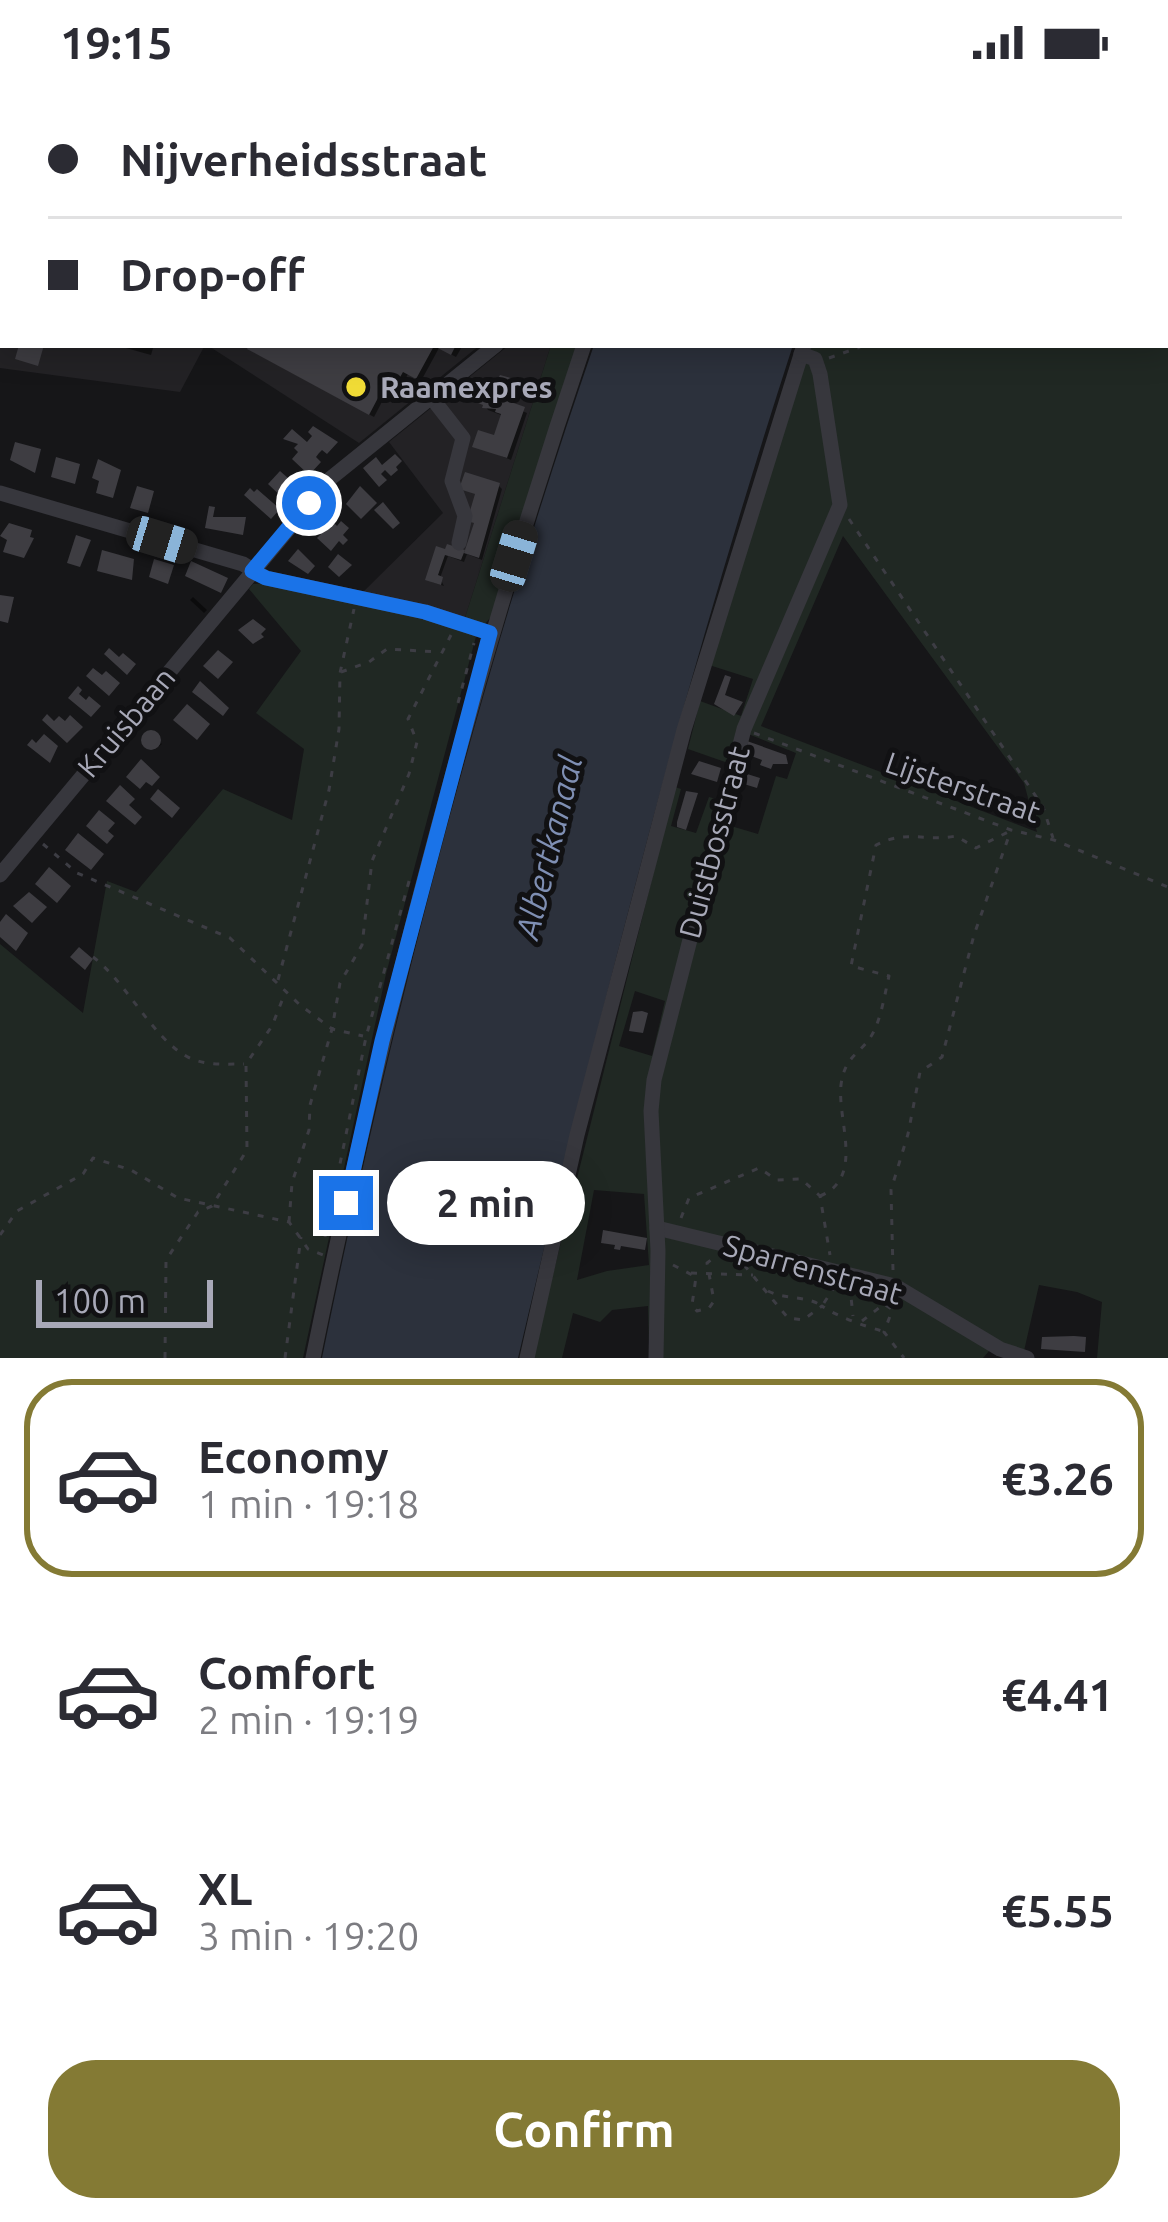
<!DOCTYPE html>
<html lang="en">
<head>
<meta charset="utf-8">
<style>
	:root { --surface:#fff; --page:#f2f2f3; --text:#2b2b33; --muted:#7c7c81; --line:#e1e1e2; --accent:#847a34 }
	body { margin:0; font-family:Ubuntu,sans-serif; background:var(--page); color:var(--text); height:100vh; display:flex; flex-direction:column; font-size:45px; white-space:nowrap }
	* { box-sizing:border-box; margin:0 }
	p { font-size:39px; color:var(--muted) }
	.icon { flex:none; width:66px; height:66px; fill:none; stroke:currentColor; stroke-width:2; stroke-linecap:round; stroke-linejoin:round }
	.map { position:relative; height:1274px; overflow:hidden }
	.details { display:flex; flex-direction:column; background:var(--surface); flex:1 }
	.details>* { flex:none }
	.top-card { position:absolute; left:0px; top:0px; width:1170px; height:264px; box-shadow:0 6px 30px #0003; display:grid; align-content:center; height:264px; padding:0 48px; background:var(--surface) }
	.scale { position:absolute; left:36px; bottom:30px; width:177px; box-sizing:border-box; padding-left:12px; border:6px solid #a8a9b8; border-top:0; font-size:33px; line-height:42px; white-space:nowrap; color:#a8a9b8; -webkit-text-stroke:9px #111113; paint-order:stroke }
	.end { position:absolute; width:54px; height:54px; margin:-27px; border:15px solid #1a73e8; background:#fff; box-shadow:0 0 0 6px #fff }
	.from { border-radius:50% }
	.bubble { position:absolute; height:84px; border-radius:42px; background:var(--surface); box-shadow:0 6px 30px #0003; font-size:39px; font-weight:600; line-height:84px; text-align:center }
	.car { position:absolute; width:36px; height:72px; margin:-36px -18px; border-radius:15px; box-shadow:0 0 9px 3px #0007; background:linear-gradient(#222 24%,#8ab4d8 0 40%,#222 0 76%,#8ab4d8 0 86%,#222 0) }
	.top-card b { display:flex; align-items:center; gap:42px; height:114px; font-size:45px }
	.top-card b+b { border-top:3px solid var(--line) }
	.top-card i { width:30px; height:30px; background:var(--text) }
	ul { padding:21px 0 0; list-style:none }
	li { display:flex; align-items:center; gap:36px; height:198px; margin:0 24px 18px; padding:0 24px; border:6px solid transparent; border-radius:48px }
	li div { flex:1 }
	li b { display:block; font-size:45px }
	li em { font-style:normal; font-weight:600 }
	li.on { border-color:var(--accent) }
	li>.icon { width:108px; height:108px; stroke-width:1.5 }
	.cta { display:flex; gap:24px; margin-top:auto; padding:24px 48px }
	.cta a { flex:1; height:138px; border-radius:48px; background:var(--accent); color:#fff; font-size:48px; font-weight:600; line-height:138px; text-align:center }
	.status { display:flex; justify-content:space-between; align-items:center; height:84px; padding:0 60px; background:var(--surface); direction:ltr }
	.status svg { height:33px; fill:currentColor }
	.map>svg:first-child { display:block }
	.built { fill:#232225 }
	.green { fill:#202823; fill-rule:evenodd }
	.water { fill:#2c313c }
	.shadow { fill:#0007 }
	.building { fill:#3e3d42 }
	.lines { fill:none; stroke-linecap:round; stroke-linejoin:round }
	.path { stroke:#3d3d44; stroke-width:3; stroke-dasharray:6 9; stroke-linecap:butt }
	.minor { stroke:#37373d; stroke-width:15 }
	.route { stroke:#1a73e8; stroke-width:15 }
	.poi-dot { fill:#f0db36; stroke:#111113; stroke-width:4.5 }
	.labels { text-anchor:middle; dominant-baseline:central; stroke-width:10; stroke-linejoin:round; paint-order:stroke }
	.poi-label { font-size:30px; font-weight:bold; fill:#a8a9b8; stroke:#111113; text-anchor:start }
	.street-label { font-size:30px; fill:#a8a9b8; stroke:#111113 }
	.water-label { font-size:33px; font-style:italic; fill:#7f8fb3; stroke:#111113 }
</style>
</head>
<body>
<div class="status"><b>19:15</b><svg viewBox="0 0 49 12"><path d="M0 12V9h3v3zM5 12V6h3v6zM10 12V3h3v9zM15 12V0h3v12zM26 1h20v11H26zM47 4h2v5h-2z"/></svg></div>
<div class="map">
<svg width="1168" height="1274" viewBox="0 0 1168 1274">
	<rect width="100%" height="100%" fill="#161618"/>
	<g class="built">
		<polygon points="0,0 638,0 3,3 3,261 205,261 180,308 0,284"/>
		<polygon points="207,261 480,261 359,359"/>
		<polygon points="509,261 551,261 464,537 360,511 443,429 389,358"/>
	</g>
	<g class="green">
		<path d="M909 0H1168V1274H1097L1102 1218 1077 1208 1039 1201 1024 1267 997 1258 983 1274H661L649 1259 648 1222 612 1226 600 1238 573 1229 562 1274H532L675 703 681 705 671 742 696 749 709 713 735 720 731 742 758 750 776 692 787 695 796 669 738 646 728 679 688 665 700 617 741 632 753 595 709 581 810 261H1167V3H908ZM843 452 1024 699 1037 748 761 642ZM635 907 665 917 652 972 619 962ZM594 1106 644 1110 649 1181 607 1187 577 1196Z"/>
		<polygon points="551,261 581,261 491,533 482,543 464,537"/>
		<polygon points="269,499 478,545 386,890 303,1274 0,1274 0,860 83,929 107,797 136,808 223,705 292,736 304,665 256,629 301,567 249,505 253,500"/>
	</g>
	<path class="water" d="M594 261H793C685 594 598 933 518 1274H322C392 931 480 592 594 261Z"/>
	<g class="shadow">
		<polygon points="0,106 3,107 3,180 0,179"/>
		<polygon points="115,261 154,261 151,271"/>
		<polygon points="252,261 463,261 456,273 439,264 421,297 408,290 393,319 384,314 374,333 255,269"/>
		<polygon points="502,295 515,301 514,305 507,303 502,318 527,329 511,376 476,362 496,355 501,331 488,326 482,318 490,317"/>
		<polygon points="499,402 502,405 482,476 467,470 464,478 448,472 440,494 444,502 432,498 428,495 438,466 447,469 448,464 467,470 476,440 470,436 478,411 463,404"/>
		<polygon points="193,513 207,526 204,529 190,516"/>
		<polygon points="148,649 162,660 154,666 142,656"/>
	</g>
	<g class="building">
		<polygon points="19,261 44,261 38,282 15,275"/>
		<polygon points="249,261 456,261 451,271 434,262 416,295 403,288 387,316 379,312 369,331 247,265"/>
		<polygon points="500,291 514,295 511,304 504,302 500,314 525,323 507,374 472,363 478,346 494,351 501,330 495,328 496,325 482,324 483,321 478,319 481,311 488,313"/>
		<polygon points="313,342 338,358 327,370 322,366 319,369 316,373 321,378 309,391 292,375 298,368 294,364 298,360 283,355 292,345 307,358 312,352 308,348"/>
		<polygon points="15,358 41,365 35,389 10,376"/>
		<polygon points="395,370 402,377 396,383 398,386 391,392 385,386 381,390 387,396 379,403 363,384 376,373 382,381"/>
		<polygon points="56,373 80,380 75,400 51,393"/>
		<polygon points="98,375 121,386 113,414 96,409 99,397 92,394"/>
		<polygon points="280,387 297,402 285,416 268,400"/>
		<polygon points="465,388 500,399 479,474 464,469 474,439 467,437 475,410 459,405"/>
		<polygon points="137,402 154,407 148,429 130,424"/>
		<polygon points="360,402 377,419 361,435 346,420"/>
		<polygon points="250,404 254,408 257,405 280,425 271,435 244,411"/>
		<polygon points="383,418 400,439 393,445 374,426"/>
		<polygon points="209,422 215,423 213,433 246,433 243,451 205,444"/>
		<polygon points="341,437 349,444 343,451 348,456 343,461 339,457 331,467 317,454 333,438 337,442"/>
		<polygon points="9,439 32,446 30,453 34,454 24,474 3,468 7,456 0,452"/>
		<polygon points="76,451 91,456 80,483 67,479"/>
		<polygon points="447,460 465,466 461,476 445,471 438,491 443,493 441,501 425,496 436,462 445,465"/>
		<polygon points="298,465 315,482 308,490 288,477"/>
		<polygon points="102,466 134,475 132,496 97,487"/>
		<polygon points="338,470 352,481 339,493 328,483"/>
		<polygon points="154,475 174,481 168,500 149,493"/>
		<polygon points="191,477 228,494 221,509 185,492"/>
		<polygon points="0,511 14,513 8,539 0,537"/>
		<polygon points="253,535 266,545 261,550 264,553 253,560 238,546"/>
		<polygon points="109,564 119,573 123,569 136,580 127,591 104,570"/>
		<polygon points="218,566 233,578 218,595 203,582"/>
		<polygon points="93,584 102,591 106,587 120,599 109,612 86,592"/>
		<polygon points="725,591 731,593 725,611 743,618 734,632 714,620"/>
		<polygon points="200,597 229,624 223,632 192,608"/>
		<polygon points="78,602 82,606 79,610 86,616 89,612 101,622 91,633 68,614"/>
		<polygon points="187,620 210,640 197,656 173,636"/>
		<polygon points="47,630 54,637 59,632 65,637 70,631 83,643 67,659 42,636"/>
		<circle cx="151" cy="656" r="10"/>
		<polygon points="44,650 58,662 50,679 27,661 32,655 36,659"/>
		<polygon points="747,657 786,671 788,680 773,680 771,685 760,681 762,676 743,669"/>
		<polygon points="141,675 160,693 152,702 146,698 140,705 126,693"/>
		<polygon points="699,677 721,684 717,698 691,690"/>
		<polygon points="740,682 746,684 744,689 760,694 757,704 734,697"/>
		<polygon points="120,701 135,715 129,721 142,733 135,741 106,717"/>
		<polygon points="158,705 180,724 172,734 150,715"/>
		<polygon points="686,707 698,709 686,746 677,743 677,738"/>
		<polygon points="99,726 115,739 108,747 114,752 107,760 86,742"/>
		<polygon points="78,749 104,770 91,786 65,766"/>
		<polygon points="49,783 71,802 57,819 35,800"/>
		<polygon points="29,808 47,823 32,839 13,822"/>
		<polygon points="6,830 28,849 16,867 0,853 0,838"/>
		<polygon points="79,863 93,875 85,886 70,873"/>
		<polygon points="642,927 648,929 643,949 629,947 633,928"/>
		<polygon points="603,1146 647,1154 645,1166 621,1162 620,1166 614,1165 615,1161 601,1159"/>
		<polygon points="1074,1252 1086,1253 1085,1268 1041,1265 1042,1253"/>
	</g>
	<g class="lines">
		<g class="path">
			<polyline points="937,3 939,0"/>
			<polyline points="829,274 860,263"/>
			<polyline points="849,435 1043,723 1053,754"/>
			<polyline points="341,588 369,578 387,565 439,568"/>
			<polyline points="458,619 474,559"/>
			<polyline points="754,649 1011,746 1054,756 1168,803"/>
			<polyline points="43,760 77,789 230,854 300,921 332,945 363,952"/>
			<path d="M93 873C127 899 152 953 186 972 203 982 225 980 244 980"/>
			<polyline points="278,896 329,706 339,645 340,589 354,525"/>
			<path d="M820 1112C865 1094 837 1037 841 1001 845 969 863 970 874 947 882 930 885 909 889 892L851 882 876 761C908 745 924 758 956 752L976 764 1010 747"/>
			<polyline points="681,1134 689,1114 759,1084 777,1096 801,1095 820,1112 830,1171"/>
			<polyline points="289,1138 292,1099 309,1046 310,1021 332,945 340,899 362,861 372,777 409,690 417,658 408,635 451,551"/>
			<polyline points="0,1151 17,1127 83,1090 93,1074 131,1086 178,1114 289,1138 308,1165 323,1171"/>
			<polyline points="325,1153 366,953 411,790"/>
			<polyline points="673,1181 696,1193 692,1221 697,1227 709,1224 714,1217 707,1179 715,1173"/>
			<path d="M744 1181 788 1234 803 1236 822 1222C836 1232 864 1242 882 1247"/>
			<polyline points="893,1186 891,1106 908,1050 920,988 942,973 974,851 1011,746"/>
			<polyline points="691,1189 753,1191"/>
			<path d="M768 1207C785 1216 806 1211 822 1222L835 1202 845 1203 851 1213 853 1232"/>
			<polyline points="895,1219 884,1248 904,1274"/>
			<polyline points="862,1237 884,1220 893,1226"/>
			<polyline points="165,1274 166,1176 198,1128 212,1122 247,1066 246,980 272,942 285,909"/>
			<polyline points="285,1274 301,1153"/>
		</g>
		<g class="minor">
			<polyline points="459,0 468,3"/>
			<polyline points="78,3 80,0"/>
			<polyline points="127,3 128,0"/>
			<polyline points="221,3 221,0"/>
			<polyline points="502,3 503,0"/>
			<polyline points="648,3 649,0"/>
			<polyline points="679,3 681,0"/>
			<polyline points="903,3 904,0"/>
			<polyline points="0,31 3,32"/>
			<polyline points="0,66 3,67"/>
			<polyline points="431,313 463,354 452,397 465,432 459,459"/>
			<polyline points="0,409 243,480 266,494 425,528 490,549"/>
			<polyline points="0,791 331,394 496,261"/>
			<polyline points="657,1144 895,1202 1000,1265 1027,1274"/>
			<path d="M313 1274C383 931 472 593 584 261"/>
			<polyline points="527,1274 577,1051 684,646 804,261"/>
			<polyline points="656,1274 658,1167 651,1027 654,996 744,645 840,421 820,290 815,275 801,270"/>
		</g>
	</g>
	<g class="lines">
		<polyline class="route" points="309,419 252,487 266,494 425,528 490,549 382,957 346,1119"/>
	</g>
	<circle class="poi-dot" cx="356" cy="303" r="12"/>
	<g class="labels">
		<g class="poi-label">
			<text x="380" y="303">Raamexpres</text>
		</g>
		<g class="street-label">
			<text transform="translate(126 638) rotate(-50)">Kruisbaan</text>
			<text transform="translate(963 703) rotate(19)">Lijsterstraat</text>
			<text transform="translate(714 758) rotate(-75)">Duistbosstraat</text>
			<text transform="translate(813 1185) rotate(16)">Sparrenstraat</text>
		</g>
		<g class="water-label">
			<text transform="translate(548 763) rotate(-76)">Albertkanaal</text>
		</g>
	</g>
</svg>
<div class="scale">100 m</div>
<i class="end from" style="left:309px;top:419px"></i>
<i class="end" style="left:346px;top:1119px"></i>
<div class="bubble" style="left:387px;top:1077px;width:198px">2 min</div>
<i class="car" style="left:162px;top:456px;rotate:107deg"></i>
<i class="car" style="left:514px;top:472px;rotate:17deg"></i>
<div class="top-card">
<b><i class="from"></i>Nijverheidsstraat</b>
<b><i></i>Drop-off</b>
</div>
</div>
<section class="details">
<ul>
<li class="on"><svg class="icon" aria-label="car" viewBox="0 0 24 24"><path d="M5 17H2v-5l4-1 3-4h7l3 4 3 1v5h-3M9 17h6M6 11h13"/><circle cx="7" cy="17" r="2"/><circle cx="17" cy="17" r="2"/></svg><div><b>Economy</b><p>1 min · 19:18</p></div><em>€3.26</em></li>
<li><svg class="icon" aria-label="car" viewBox="0 0 24 24"><path d="M5 17H2v-5l4-1 3-4h7l3 4 3 1v5h-3M9 17h6M6 11h13"/><circle cx="7" cy="17" r="2"/><circle cx="17" cy="17" r="2"/></svg><div><b>Comfort</b><p>2 min · 19:19</p></div><em>€4.41</em></li>
<li><svg class="icon" aria-label="car" viewBox="0 0 24 24"><path d="M5 17H2v-5l4-1 3-4h7l3 4 3 1v5h-3M9 17h6M6 11h13"/><circle cx="7" cy="17" r="2"/><circle cx="17" cy="17" r="2"/></svg><div><b>XL</b><p>3 min · 19:20</p></div><em>€5.55</em></li>
</ul>
<div class="cta"><a>Confirm</a></div>
</section>
</body>
</html>
